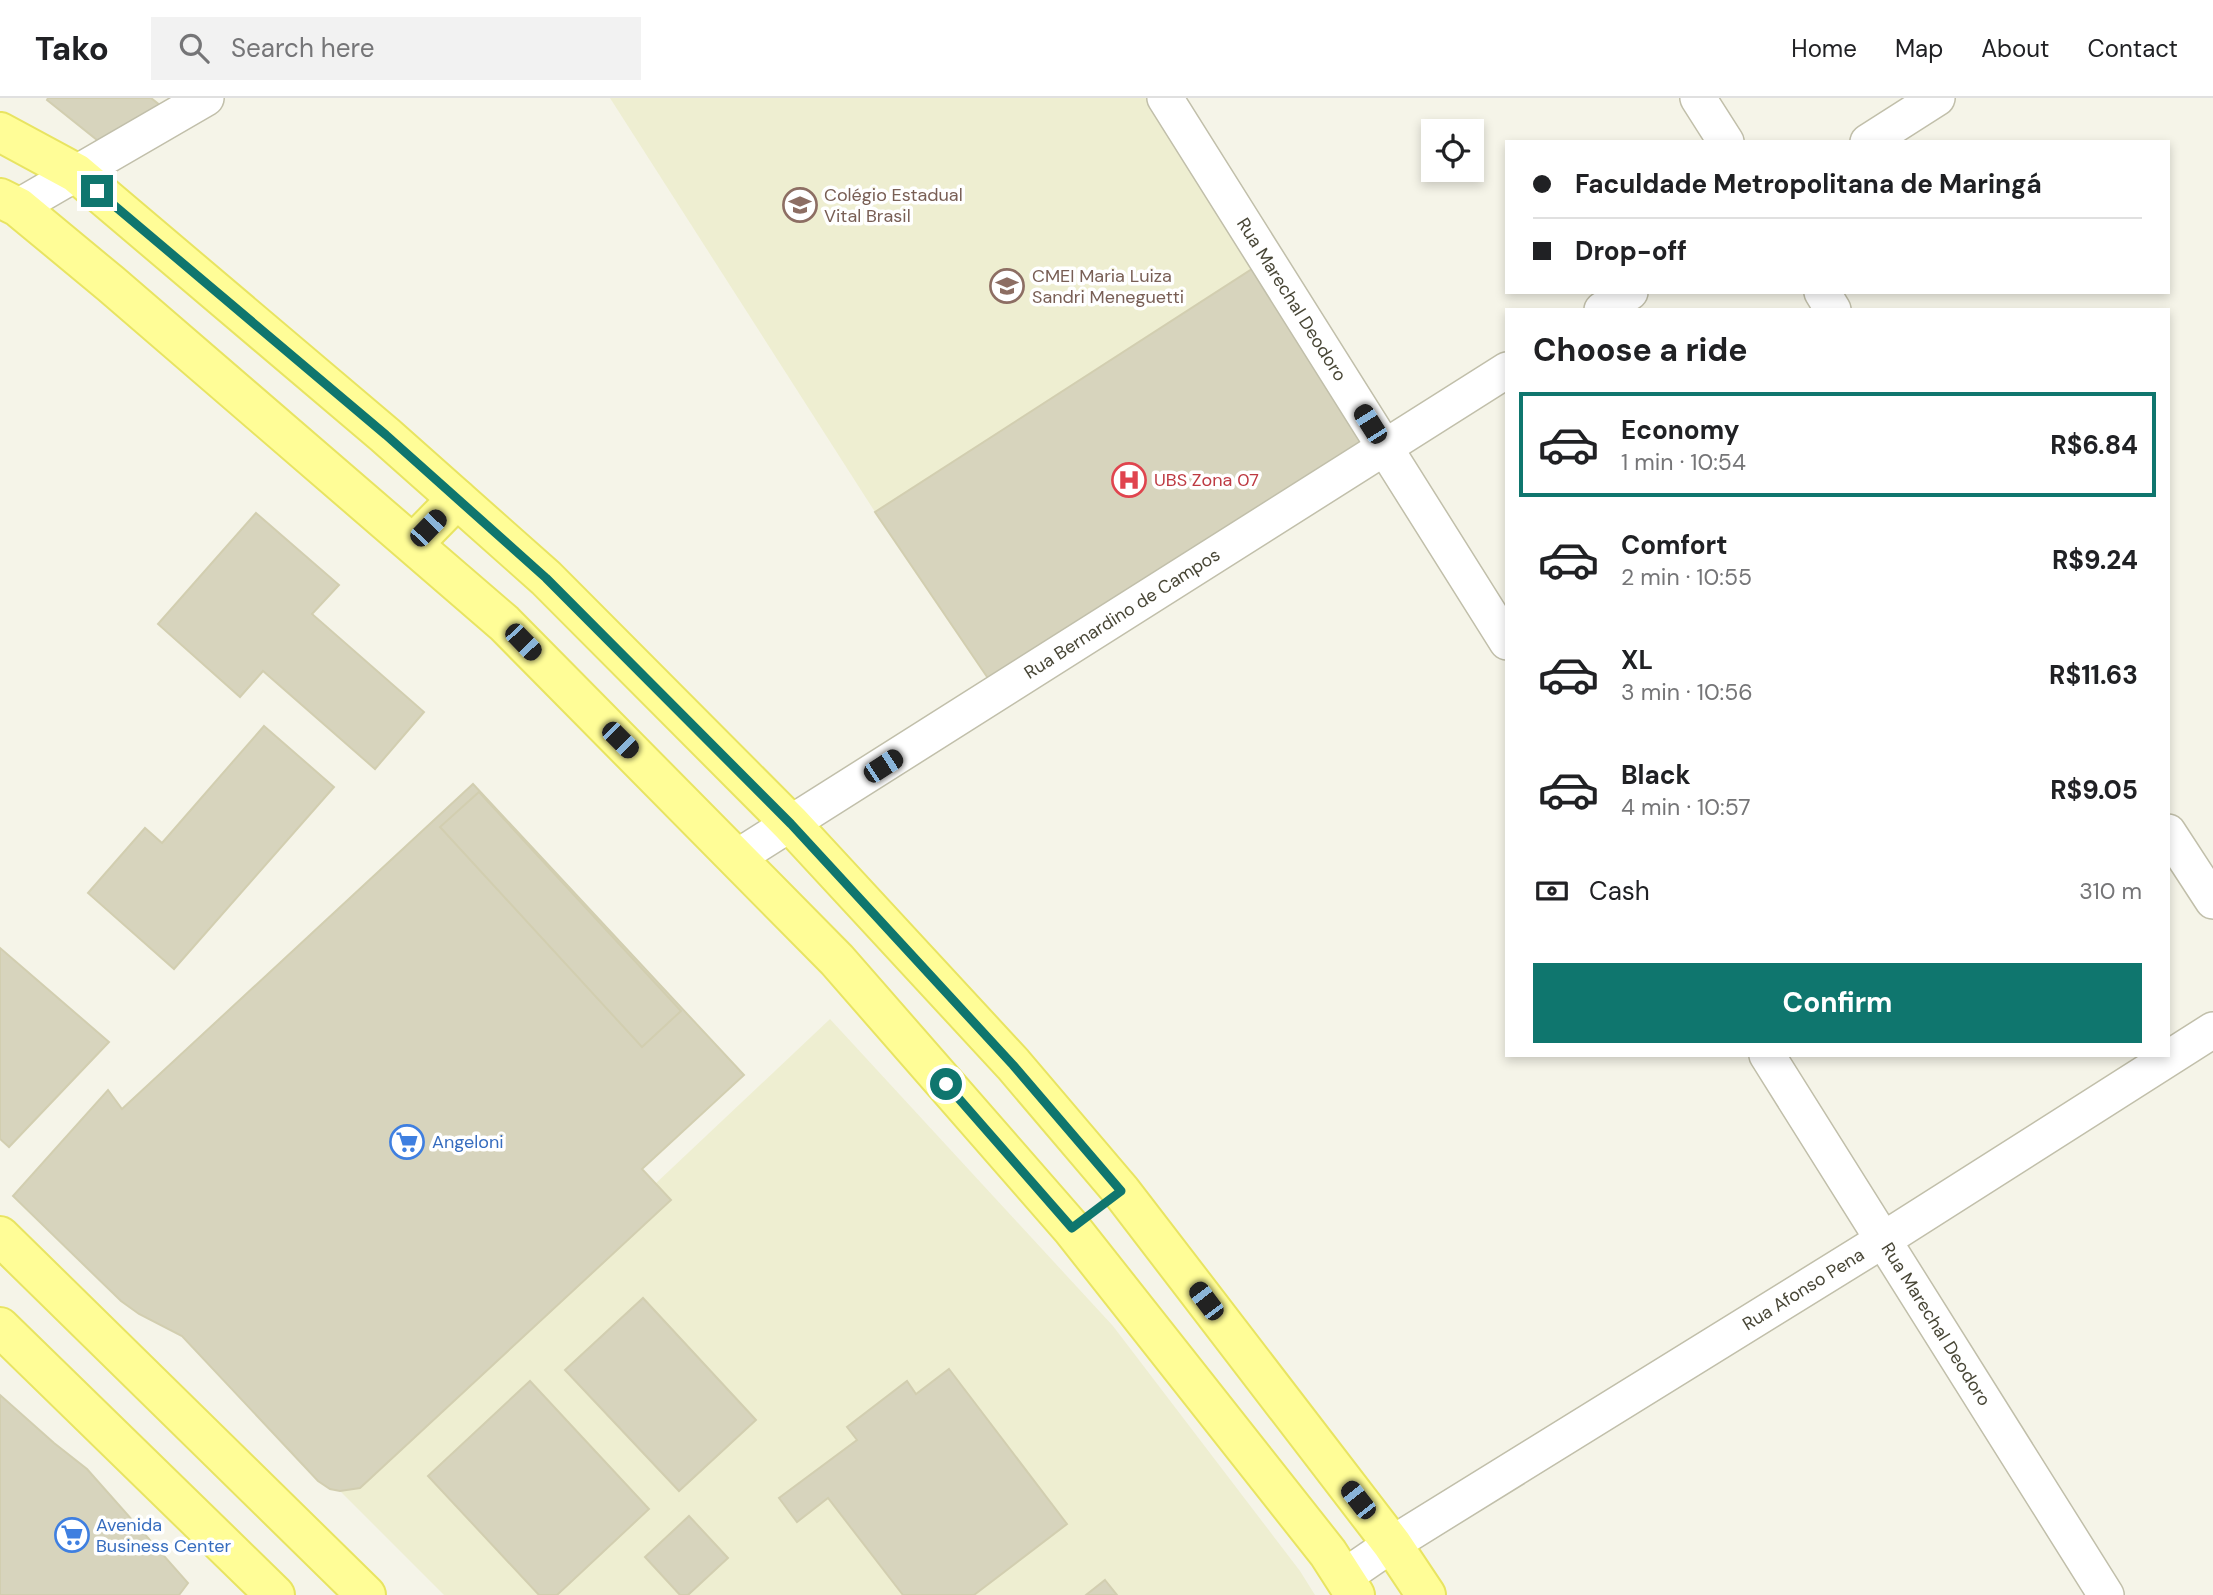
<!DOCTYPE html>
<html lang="en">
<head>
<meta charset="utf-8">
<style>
	:root { --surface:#fff; --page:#f2f2f2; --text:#202124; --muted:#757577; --line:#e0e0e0; --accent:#0f766e }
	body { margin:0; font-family:"DM Sans",sans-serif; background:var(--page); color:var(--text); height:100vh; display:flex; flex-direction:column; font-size:26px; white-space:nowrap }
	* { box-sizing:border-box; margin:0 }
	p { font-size:23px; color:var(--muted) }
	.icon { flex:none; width:38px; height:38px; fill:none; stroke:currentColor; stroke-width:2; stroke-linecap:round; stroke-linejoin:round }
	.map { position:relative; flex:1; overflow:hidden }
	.drawer { position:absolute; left:1505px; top:210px; width:665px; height:749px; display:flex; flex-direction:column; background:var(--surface); border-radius:0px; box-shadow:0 4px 10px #0003 }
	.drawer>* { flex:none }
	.top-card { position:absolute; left:1505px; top:42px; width:665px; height:154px; border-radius:0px; box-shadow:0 4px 10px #0003; display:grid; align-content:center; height:154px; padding:0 28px; background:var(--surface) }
	.controls { position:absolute; left:1421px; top:21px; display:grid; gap:14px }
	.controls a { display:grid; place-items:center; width:63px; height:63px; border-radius:0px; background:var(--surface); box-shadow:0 4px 10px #0003; font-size:35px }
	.end { position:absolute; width:32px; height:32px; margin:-16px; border:9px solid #0f766e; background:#fff; box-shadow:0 0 0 4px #fff }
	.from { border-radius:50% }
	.car { position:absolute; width:21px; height:42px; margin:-21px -10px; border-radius:9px; box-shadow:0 0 5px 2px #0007; background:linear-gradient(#222 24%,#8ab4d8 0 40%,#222 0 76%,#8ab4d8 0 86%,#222 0) }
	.top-card b { display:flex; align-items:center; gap:24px; height:66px; font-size:26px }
	.top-card b+b { border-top:2px solid var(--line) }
	.top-card i { width:18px; height:18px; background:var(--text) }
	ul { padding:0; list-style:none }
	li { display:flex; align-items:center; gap:21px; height:105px; margin:0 14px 10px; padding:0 14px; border:4px solid transparent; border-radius:0px }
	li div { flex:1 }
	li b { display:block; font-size:26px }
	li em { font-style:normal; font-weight:700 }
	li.selected { border-color:var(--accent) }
	li>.icon { width:63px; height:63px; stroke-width:1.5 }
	h2 { padding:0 28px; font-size:32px; line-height:84px }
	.pay { display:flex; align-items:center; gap:18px; height:77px; padding:0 28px; font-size:26px }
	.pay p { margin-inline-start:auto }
	.primary-button { display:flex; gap:14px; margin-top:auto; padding:14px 28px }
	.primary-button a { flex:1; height:80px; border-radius:0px; background:var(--accent); color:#fff; font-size:28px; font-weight:700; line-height:80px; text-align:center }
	header { display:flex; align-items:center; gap:42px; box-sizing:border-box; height:98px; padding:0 35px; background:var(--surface); border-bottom:2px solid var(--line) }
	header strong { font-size:33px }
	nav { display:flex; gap:38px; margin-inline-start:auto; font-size:24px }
	.search { width:490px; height:63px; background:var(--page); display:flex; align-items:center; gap:18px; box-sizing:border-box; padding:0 24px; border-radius:0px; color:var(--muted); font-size:26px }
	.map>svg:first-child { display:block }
	.education { fill:#eeeed1 }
	.building { fill:#d7d4bd; stroke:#d2ceb0; stroke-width:2 }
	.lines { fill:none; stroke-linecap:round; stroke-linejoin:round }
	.minor-casing { stroke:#c1bfaa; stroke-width:38 }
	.major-casing { stroke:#e8e462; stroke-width:42 }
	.minor { stroke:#fff; stroke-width:35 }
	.major { stroke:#fffd97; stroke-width:38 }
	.route { stroke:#0f766e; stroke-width:9 }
	.labels { text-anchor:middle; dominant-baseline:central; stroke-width:7; stroke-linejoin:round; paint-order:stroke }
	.education-label { font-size:18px; fill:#785e54; stroke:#fff; text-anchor:start }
	.street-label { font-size:18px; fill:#484636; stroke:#fff }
	.health-label { font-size:18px; fill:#be3a42; stroke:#fff; text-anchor:start }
	.shop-label { font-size:18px; fill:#366cbe; stroke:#fff; text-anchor:start }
</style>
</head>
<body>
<header>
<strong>Tako</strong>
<div class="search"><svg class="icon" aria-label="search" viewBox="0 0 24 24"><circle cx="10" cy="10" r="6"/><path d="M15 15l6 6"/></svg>Search here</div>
<nav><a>Home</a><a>Map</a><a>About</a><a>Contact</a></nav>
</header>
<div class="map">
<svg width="2213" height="1497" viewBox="0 0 2213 1497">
	<rect width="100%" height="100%" fill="#f5f4e8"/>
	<g class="education">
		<polygon points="610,0 1165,0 1266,162 875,414"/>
		<polygon points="830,921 1113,1228 1300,1473 1315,1497 444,1497 335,1388"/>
	</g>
	<g class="building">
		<polygon points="48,0 151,0 161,8 102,46 47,2"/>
		<polygon points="1266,162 1384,350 998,595 875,414"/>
		<polygon points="256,415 339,487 312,516 424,614 375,671 263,573 240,599 158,526"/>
		<polygon points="264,628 334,689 174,871 88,795 145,730 162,745"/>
		<polygon points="473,686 744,977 642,1071 671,1102 360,1390 340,1393 330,1391 318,1383 182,1238 139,1216 121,1203 13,1098 108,992 122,1011"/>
		<polygon points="479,694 681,913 642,949 440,729"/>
		<polygon points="0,850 109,944 9,1049 0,1041"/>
		<polygon points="643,1200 756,1322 679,1393 565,1272"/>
		<polygon points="949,1271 1067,1426 974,1497 903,1497 828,1400 797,1424 779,1400 857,1342 847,1329 907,1283 916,1296"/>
		<polygon points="530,1283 649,1411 557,1497 539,1497 428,1378"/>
		<polygon points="0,1297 54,1345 87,1371 188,1485 179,1497 0,1497"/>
		<polygon points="689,1418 728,1460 688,1497 680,1497 645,1459"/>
		<polygon points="1105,1482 1117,1497 1086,1497"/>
	</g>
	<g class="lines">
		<g class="minor-casing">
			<g id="minor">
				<path id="s1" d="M1165 0 1507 544"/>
				<polyline points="1698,0 1726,44"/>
				<polyline points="1868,44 1937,0"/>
				<polyline points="18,109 206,0"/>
				<polyline points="1822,194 1833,212"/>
				<polyline points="1602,212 1630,194"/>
				<polyline points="2168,734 2213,803"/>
				<path id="s2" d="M736 760 1507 272"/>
				<path id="s3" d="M1767 957 2106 1497"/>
				<path id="s4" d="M1344 1479 1392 1446 1883 1142 2213 932"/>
			</g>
		</g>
		<g class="major-casing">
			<g id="major">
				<polyline points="0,34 76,75 385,337 546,480 791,726 1013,966 1121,1093 1392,1446 1426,1497"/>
				<polyline points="0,100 18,109 111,186 504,525 837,862 1072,1131 1328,1455 1355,1497"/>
				<polyline points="414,445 457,401"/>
				<polyline points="0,1138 366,1497"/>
				<polyline points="0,1229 275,1497"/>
			</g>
		</g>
		<use href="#minor" class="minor"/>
		<use href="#major" class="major"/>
	</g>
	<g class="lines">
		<polyline class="route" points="97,93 386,337 546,480 791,726 1013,967 1121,1093 1072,1130 946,986"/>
	</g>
	<defs>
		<g id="school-ring" transform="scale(1.75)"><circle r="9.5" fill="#fff" stroke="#8d6e63" stroke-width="1.5"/><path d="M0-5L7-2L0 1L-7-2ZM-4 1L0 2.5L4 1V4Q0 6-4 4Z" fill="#8d6e63"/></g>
		<g id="hospital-ring" transform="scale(1.75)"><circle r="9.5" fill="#fff" stroke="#e0444e" stroke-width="1.5"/><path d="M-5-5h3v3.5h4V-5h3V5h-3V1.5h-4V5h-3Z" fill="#e0444e"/></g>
		<g id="supermarket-ring" transform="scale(1.75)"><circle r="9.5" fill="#fff" stroke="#3f7fe0" stroke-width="1.5"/><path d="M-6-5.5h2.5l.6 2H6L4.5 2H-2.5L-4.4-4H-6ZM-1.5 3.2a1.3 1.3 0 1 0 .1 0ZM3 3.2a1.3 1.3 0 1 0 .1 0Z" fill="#3f7fe0"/></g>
	</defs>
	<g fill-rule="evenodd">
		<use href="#school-ring" x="800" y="107"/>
		<use href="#school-ring" x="1007" y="188"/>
		<use href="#hospital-ring" x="1129" y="382"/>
		<use href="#supermarket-ring" x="407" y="1044"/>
		<use href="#supermarket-ring" x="72" y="1437"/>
	</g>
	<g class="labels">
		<g class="education-label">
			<text x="824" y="97">Colégio Estadual<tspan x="824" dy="21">Vital Brasil</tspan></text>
			<text x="1032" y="178">CMEI Maria Luiza<tspan x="1032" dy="21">Sandri Meneguetti</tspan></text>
		</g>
		<g class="street-label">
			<text stroke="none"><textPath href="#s1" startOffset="238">Rua Marechal Deodoro</textPath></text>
			<text stroke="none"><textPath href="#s2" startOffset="457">Rua Bernardino de Campos</textPath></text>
			<text stroke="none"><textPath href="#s4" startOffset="542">Rua Afonso Pena</textPath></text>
			<text stroke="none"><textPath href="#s3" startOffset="318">Rua Marechal Deodoro</textPath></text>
		</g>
		<g class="health-label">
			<text x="1154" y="382">UBS Zona 07</text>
		</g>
		<g class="shop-label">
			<text x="432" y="1044">Angeloni</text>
			<text x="96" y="1427">Avenida<tspan x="96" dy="21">Business Center</tspan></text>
		</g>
	</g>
</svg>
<div class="controls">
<a><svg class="icon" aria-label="locate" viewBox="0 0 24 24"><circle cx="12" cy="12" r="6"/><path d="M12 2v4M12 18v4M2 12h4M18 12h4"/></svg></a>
</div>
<i class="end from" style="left:946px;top:986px"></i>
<i class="end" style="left:97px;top:93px"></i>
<i class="car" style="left:1370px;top:326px;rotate:328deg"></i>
<i class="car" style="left:428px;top:430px;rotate:44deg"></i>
<i class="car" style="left:523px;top:544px;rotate:136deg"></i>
<i class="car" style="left:620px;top:642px;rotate:135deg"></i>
<i class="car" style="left:883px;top:668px;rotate:57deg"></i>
<i class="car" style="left:1206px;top:1203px;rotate:323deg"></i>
<i class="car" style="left:1358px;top:1402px;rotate:322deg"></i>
<div class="top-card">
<b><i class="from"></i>Faculdade Metropolitana de Maringá</b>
<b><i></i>Drop-off</b>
</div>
<section class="drawer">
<h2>Choose a ride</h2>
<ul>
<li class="selected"><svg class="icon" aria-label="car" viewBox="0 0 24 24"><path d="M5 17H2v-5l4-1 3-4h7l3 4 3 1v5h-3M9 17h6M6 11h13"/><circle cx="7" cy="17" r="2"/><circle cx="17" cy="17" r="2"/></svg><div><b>Economy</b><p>1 min · 10:54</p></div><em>R$6.84</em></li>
<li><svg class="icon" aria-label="car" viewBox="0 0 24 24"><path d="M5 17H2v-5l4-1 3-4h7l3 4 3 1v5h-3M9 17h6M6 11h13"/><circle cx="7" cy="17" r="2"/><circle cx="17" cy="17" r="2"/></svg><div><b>Comfort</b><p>2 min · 10:55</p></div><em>R$9.24</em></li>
<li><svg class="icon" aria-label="car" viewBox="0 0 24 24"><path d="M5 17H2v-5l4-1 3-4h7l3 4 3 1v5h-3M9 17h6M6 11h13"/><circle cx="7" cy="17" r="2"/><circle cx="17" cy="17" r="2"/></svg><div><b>XL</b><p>3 min · 10:56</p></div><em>R$11.63</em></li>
<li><svg class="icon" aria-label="car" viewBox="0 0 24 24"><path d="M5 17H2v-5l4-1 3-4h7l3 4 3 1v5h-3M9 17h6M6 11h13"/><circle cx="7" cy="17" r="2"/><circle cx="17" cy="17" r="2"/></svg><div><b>Black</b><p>4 min · 10:57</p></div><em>R$9.05</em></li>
</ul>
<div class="pay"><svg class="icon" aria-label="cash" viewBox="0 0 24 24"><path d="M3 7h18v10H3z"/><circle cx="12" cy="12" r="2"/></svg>Cash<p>310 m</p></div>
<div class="primary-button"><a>Confirm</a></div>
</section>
</div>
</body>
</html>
